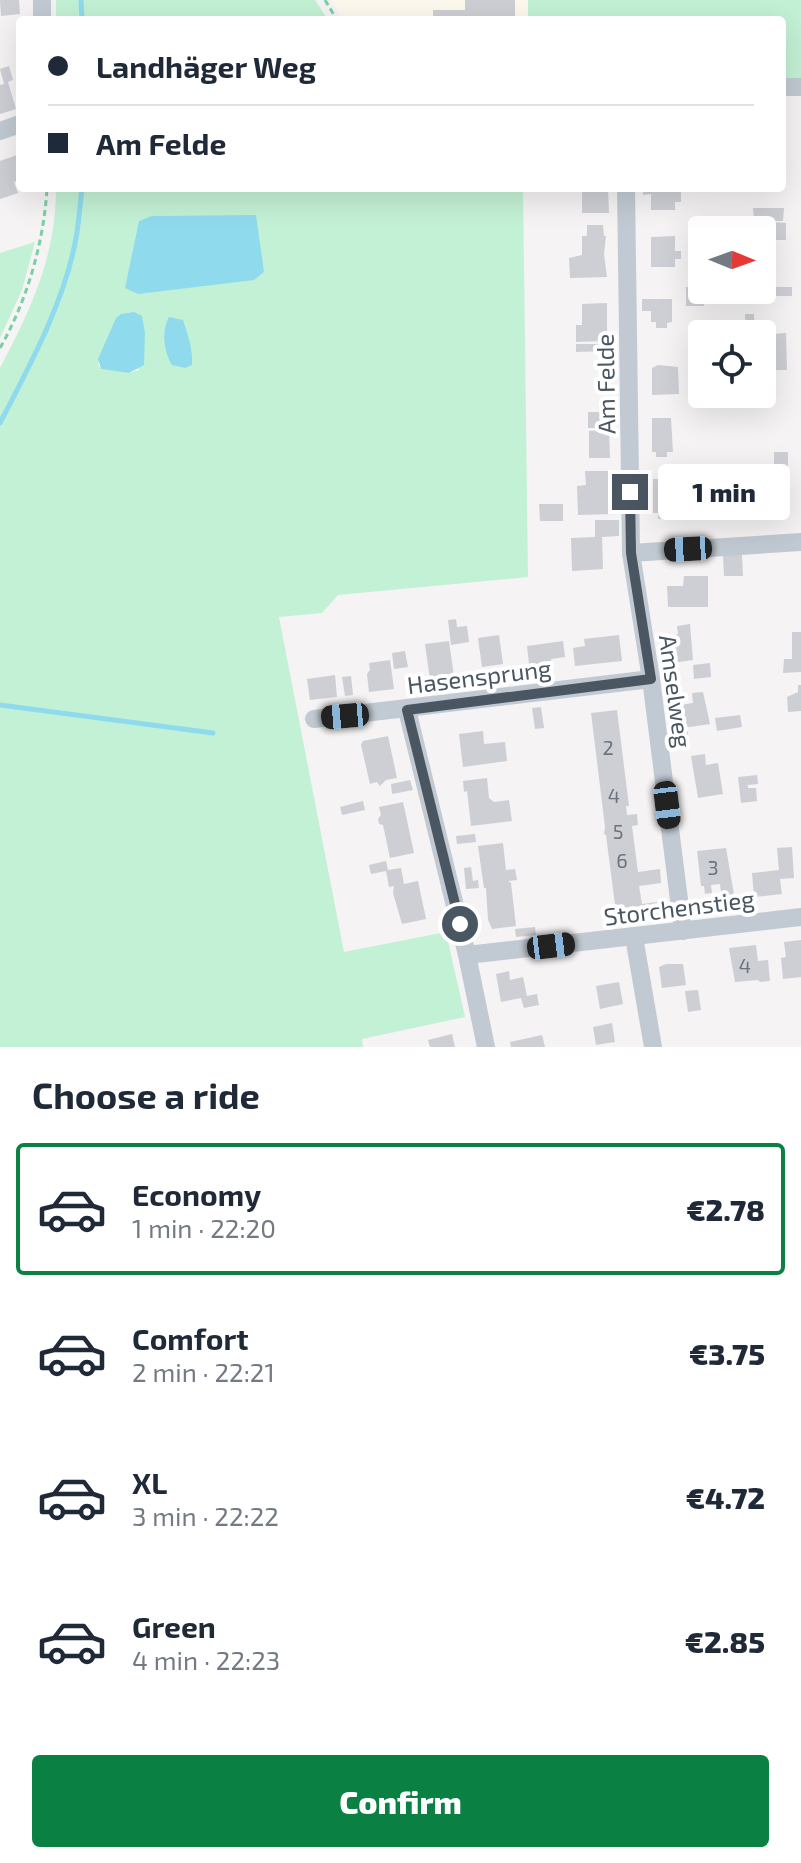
<!DOCTYPE html>
<html lang="en">
<head>
<meta charset="utf-8">
<style>
	:root { --surface:#fff; --page:#f2f2f3; --text:#1f2937; --muted:#747a83; --line:#e0e1e3; --accent:#0b8043 }
	body { margin:0; font-family:"Exo 2",sans-serif; background:var(--page); color:var(--text); height:100vh; display:flex; flex-direction:column; font-size:30px; white-space:nowrap }
	* { box-sizing:border-box; margin:0 }
	p { font-size:26px; color:var(--muted) }
	.icon { flex:none; width:44px; height:44px; fill:none; stroke:currentColor; stroke-width:2; stroke-linecap:round; stroke-linejoin:round }
	.map { position:relative; height:1047px; overflow:hidden }
	.drawer { display:flex; flex-direction:column; background:var(--surface); flex:1 }
	.drawer>* { flex:none }
	.guide { position:absolute; left:16px; top:16px; width:770px; height:176px; border-radius:8px; box-shadow:0 8px 32px #0002; display:grid; align-content:center; height:176px; padding:0 32px; background:var(--surface) }
	.needle { width:52px; rotate:91deg }
	.buttons { position:absolute; left:688px; top:216px; display:grid; gap:16px }
	.buttons a { display:grid; place-items:center; width:88px; height:88px; border-radius:8px; background:var(--surface); box-shadow:0 8px 32px #0002; font-size:40px }
	.end { position:absolute; width:36px; height:36px; margin:-18px; border:10px solid #4a5661; background:#fff; box-shadow:0 0 0 4px #fff }
	.from { border-radius:50% }
	.bubble { position:absolute; height:56px; border-radius:8px; background:var(--surface); box-shadow:0 8px 32px #0002; font-size:26px; font-weight:800; line-height:56px; text-align:center }
	.car { position:absolute; width:24px; height:48px; margin:-24px -12px; border-radius:10px; box-shadow:0 0 6px 2px #0007; background:linear-gradient(#222 24%,#8ab4d8 0 40%,#222 0 76%,#8ab4d8 0 86%,#222 0) }
	.guide b { display:flex; align-items:center; gap:28px; height:76px; font-size:30px }
	.guide b+b { border-top:2px solid var(--line) }
	.guide i { width:20px; height:20px; background:var(--text) }
	ul { padding:0; list-style:none }
	li { display:flex; align-items:center; gap:24px; height:132px; margin:0 16px 12px; padding:0 16px; border:4px solid transparent; border-radius:8px }
	li div { flex:1 }
	li b { display:block; font-size:30px }
	li em { font-style:normal; font-weight:800 }
	li.on { border-color:var(--accent) }
	li>.icon { width:72px; height:72px; stroke-width:1.5 }
	h2 { padding:0 32px; font-size:36px; line-height:96px }
	.primary-button { display:flex; gap:16px; margin-top:auto; padding:16px 32px }
	.primary-button a { flex:1; height:92px; border-radius:8px; background:var(--accent); color:#fff; font-size:32px; font-weight:800; line-height:92px; text-align:center }
	.map>svg:first-child { display:block }
	.commercial { fill:#fdf9ef }
	.green { fill:#c3f1d5; fill-rule:evenodd }
	.water { fill:#90daee }
	.lines { fill:none; stroke-linecap:round; stroke-linejoin:round }
	.stream { stroke:#90daee; stroke-width:5 }
	.building { fill:#cdcfd5 }
	.path { stroke:#7ad0a6; stroke-width:3; stroke-dasharray:6 4; stroke-linecap:butt }
	.street { stroke:#c1cad2; stroke-width:18 }
	.route { stroke:#4a5661; stroke-width:10 }
	.labels { text-anchor:middle; dominant-baseline:central; stroke-width:8; stroke-linejoin:round; paint-order:stroke }
	.number-label { font-size:20px; fill:#6b747e }
	.street-label { font-size:24px; fill:#4a5661; stroke:#fff }
</style>
</head>
<body>
<div class="map">
<svg width="801" height="1047" viewBox="0 0 801 1047">
	<rect width="100%" height="100%" fill="#f5f3f3"/>
	<polygon class="commercial" points="331,0 528,0 528,20 343,20"/>
	<g class="green">
		<polygon points="56,0 315,0 328,20 56,20"/>
		<polygon points="528,0 801,0 801,78 782,78 782,20 528,20"/>
		<path d="M56 188H523L528 577 338 595 322 613 279 617 344 952 446 932 465 1017 362 1039 363 1047H0V368C31 309 56 257 56 188ZM116 318 139 370 129 373 101 369 98 364Z"/>
		<polygon points="35,242 22,290 0,338 0,253"/>
	</g>
	<g class="water">
		<polygon points="256,215 264,272 254,280 138,294 125,288 139,221 152,216"/>
		<polygon points="134,312 142,316 145,333 144,365 129,373 101,369 98,359 116,318 121,314"/>
		<path d="M169 317 183 320C188 336 193 348 192 365L185 368 172 365C164 352 161 331 169 317Z"/>
	</g>
	<g class="lines">
		<g class="stream">
			<polyline points="81,0 82,20"/>
			<path d="M0 423C29 367 65 301 76 238 79 222 80 205 82 188"/>
			<polyline points="0,705 213,733"/>
		</g>
	</g>
	<g class="building">
		<polygon points="0,0 19,0 20,14 1,16"/>
		<polygon points="465,0 515,0 515,20 433,20 433,10 465,10"/>
		<polygon points="9,66 13,80 8,82 16,109 0,114 0,85 4,84 0,69"/>
		<polygon points="20,154 20,180 14,182 18,193 0,199 0,161"/>
		<polygon points="582,188 608,188 609,213 582,213"/>
		<polygon points="643,188 675,188 675,192 681,192 681,202 675,202 675,210 651,210 651,194 643,195"/>
		<polygon points="753,208 784,208 783,221 754,221"/>
		<polygon points="772,222 786,223 786,240 772,240"/>
		<polygon points="587,225 603,225 604,236 606,236 604,254 607,277 570,278 569,258 582,255 582,236 587,236"/>
		<polygon points="675,236 675,251 681,251 681,259 675,259 675,267 651,267 651,237"/>
		<polygon points="686,287 702,287 704,306 686,306"/>
		<rect x="772" y="287" width="20" height="9"/>
		<polygon points="642,299 672,299 672,322 667,323 667,328 656,328 656,322 651,322 651,311 642,311"/>
		<polygon points="607,303 607,341 576,342 576,325 582,325 582,304"/>
		<polygon points="745,314 754,314 755,334 745,334"/>
		<polygon points="786,333 787,370 772,370 772,334"/>
		<polygon points="576,344 608,344 608,351 576,352"/>
		<polygon points="658,365 678,367 679,394 652,395 652,368"/>
		<rect x="697" y="394" width="23" height="9"/>
		<rect x="588" y="412" width="19" height="16"/>
		<polygon points="652,418 671,418 673,452 667,452 667,457 656,457 656,452 652,452"/>
		<polygon points="609,430 610,458 589,458 589,431"/>
		<polygon points="774,452 788,452 788,478 768,478 768,471 774,471"/>
		<polygon points="585,471 616,471 616,514 578,515 577,486 586,485"/>
		<polygon points="653,479 672,479 673,513 669,513 669,518 658,519 658,513 653,513"/>
		<polygon points="723,495 739,495 740,512 723,512"/>
		<polygon points="539,504 563,504 563,521 540,521"/>
		<polygon points="595,520 619,520 619,536 602,537 603,569 572,571 571,538 595,537"/>
		<polygon points="723,555 742,555 743,576 724,576"/>
		<polygon points="684,576 708,576 708,607 668,607 667,586 683,586"/>
		<polygon points="456,619 457,627 467,626 469,642 451,645 448,620"/>
		<polygon points="690,624 693,660 666,664 663,641 678,634 677,626"/>
		<polygon points="792,632 801,632 801,672 783,673 784,659 792,659"/>
		<polygon points="499,635 503,664 482,667 478,638"/>
		<polygon points="619,635 622,661 575,666 573,648 585,646 584,639"/>
		<polygon points="449,641 454,677 430,680 425,644"/>
		<polygon points="563,641 565,657 551,659 552,670 530,673 527,646"/>
		<polygon points="405,651 408,667 394,669 392,653"/>
		<polygon points="390,660 394,689 369,692 367,674 370,670 369,663"/>
		<polygon points="710,663 711,677 694,679 693,665"/>
		<polygon points="335,675 337,697 310,700 307,679"/>
		<polygon points="351,676 353,695 345,696 342,677"/>
		<polygon points="798,685 801,685 801,711 788,712 787,697 798,692"/>
		<polygon points="703,692 710,724 683,728 680,705 693,703 692,693"/>
		<polygon points="541,707 544,728 535,729 532,708"/>
		<polygon points="617,710 629,806 626,806 627,815 637,814 638,825 632,826 638,872 660,869 661,883 639,886 642,904 657,902 659,918 644,920 643,916 605,920 603,906 615,905 606,835 604,834 605,827 591,713"/>
		<polygon points="740,715 742,727 717,731 715,718"/>
		<polygon points="483,731 484,744 505,742 507,761 463,767 459,734"/>
		<polygon points="688,731 688,741 666,743 665,734"/>
		<polygon points="388,736 397,778 386,780 380,786 377,782 370,784 361,745 363,741"/>
		<polygon points="705,754 706,765 718,763 723,794 698,798 691,756"/>
		<polygon points="757,775 758,784 748,785 748,788 756,788 757,801 741,803 738,777"/>
		<polygon points="487,778 489,798 494,802 509,800 512,821 471,826 467,791 464,792 463,781"/>
		<polygon points="410,780 413,790 392,794 391,784"/>
		<polygon points="363,801 365,810 342,815 340,807"/>
		<polygon points="403,802 414,853 390,858 383,825 379,824 378,819 381,815 379,807"/>
		<polygon points="475,834 476,842 457,844 456,836"/>
		<polygon points="503,843 506,870 515,869 517,880 508,881 511,883 516,926 492,929 488,920 486,888 484,888 478,846"/>
		<polygon points="792,847 794,878 780,879 782,894 754,897 752,873 779,870 777,848"/>
		<polygon points="726,848 735,900 722,901 720,884 711,885 712,893 705,894 704,886 701,886 697,851"/>
		<polygon points="386,861 388,870 401,868 404,884 418,881 426,919 402,924 393,893 394,886 389,887 386,871 371,874 369,865"/>
		<polygon points="471,867 473,881 478,880 479,888 466,889 464,868"/>
		<polygon points="535,927 536,935 516,937 515,929"/>
		<polygon points="801,940 801,977 783,979 781,958 786,957 784,942"/>
		<polygon points="756,945 758,961 768,960 770,981 760,982 758,980 735,982 729,948"/>
		<polygon points="666,964 683,964 686,985 662,988 659,967"/>
		<polygon points="509,971 510,980 523,977 527,996 537,994 539,1005 524,1008 521,998 501,1002 496,974"/>
		<polygon points="619,982 623,1004 600,1009 596,986"/>
		<polygon points="698,990 701,1010 688,1012 685,991"/>
		<polygon points="612,1023 615,1042 596,1045 593,1027"/>
		<polygon points="452,1034 455,1047 430,1047 428,1040"/>
		<polygon points="542,1035 545,1047 511,1047 510,1042"/>
	</g>
	<g class="lines">
		<g class="path">
			<polyline points="325,0 337,20"/>
			<path d="M0 348C27 301 44 242 47 188"/>
		</g>
		<g class="street">
			<polyline points="42,20 42,0"/>
			<polyline points="782,87 801,87"/>
			<polyline points="0,131 20,124"/>
			<polyline points="626,188 631,553 651,679 683,931"/>
			<polyline points="631,553 801,542"/>
			<polyline points="407,710 467,955 486,1047"/>
			<polyline points="314,719 651,679"/>
			<polyline points="634,937 653,1047"/>
			<polyline points="467,955 801,917"/>
		</g>
	</g>
	<g class="lines">
		<polyline class="route" points="460,924 407,710 651,679 631,553 630,492"/>
	</g>
	<g class="labels">
		<g class="number-label">
			<text x="608" y="747">2</text>
			<text x="614" y="795">4</text>
			<text x="618" y="831">5</text>
			<text x="622" y="860">6</text>
			<text x="713" y="867">3</text>
			<text x="745" y="965">4</text>
		</g>
		<g class="street-label">
			<text transform="translate(605 384) rotate(-91)">Am Felde</text>
			<text transform="translate(479 676) rotate(-7)">Hasensprung</text>
			<text transform="translate(676 691) rotate(82)">Amselweg</text>
			<text transform="translate(679 907) rotate(-7)">Storchenstieg</text>
		</g>
	</g>
</svg>
<div class="buttons">
<a><svg class="needle" viewBox="-14 -14 28 28"><path d="M0-13l5 13h-10z" fill="#e53935"/><path d="M0 13l5-13h-10z" fill="#747a83"/></svg></a>
<a><svg class="icon" aria-label="locate" viewBox="0 0 24 24"><circle cx="12" cy="12" r="6"/><path d="M12 2v4M12 18v4M2 12h4M18 12h4"/></svg></a>
</div>
<i class="end from" style="left:460px;top:924px"></i>
<i class="end" style="left:630px;top:492px"></i>
<div class="bubble" style="left:658px;top:464px;width:132px">1 min</div>
<i class="car" style="left:688px;top:549px;rotate:267deg"></i>
<i class="car" style="left:345px;top:716px;rotate:265deg"></i>
<i class="car" style="left:667px;top:805px;rotate:173deg"></i>
<i class="car" style="left:551px;top:946px;rotate:83deg"></i>
<div class="guide">
<b><i class="from"></i>Landhäger Weg</b>
<b><i></i>Am Felde</b>
</div>
</div>
<section class="drawer">
<h2>Choose a ride</h2>
<ul>
<li class="on"><svg class="icon" aria-label="car" viewBox="0 0 24 24"><path d="M5 17H2v-5l4-1 3-4h7l3 4 3 1v5h-3M9 17h6M6 11h13"/><circle cx="7" cy="17" r="2"/><circle cx="17" cy="17" r="2"/></svg><div><b>Economy</b><p>1 min · 22:20</p></div><em>€2.78</em></li>
<li><svg class="icon" aria-label="car" viewBox="0 0 24 24"><path d="M5 17H2v-5l4-1 3-4h7l3 4 3 1v5h-3M9 17h6M6 11h13"/><circle cx="7" cy="17" r="2"/><circle cx="17" cy="17" r="2"/></svg><div><b>Comfort</b><p>2 min · 22:21</p></div><em>€3.75</em></li>
<li><svg class="icon" aria-label="car" viewBox="0 0 24 24"><path d="M5 17H2v-5l4-1 3-4h7l3 4 3 1v5h-3M9 17h6M6 11h13"/><circle cx="7" cy="17" r="2"/><circle cx="17" cy="17" r="2"/></svg><div><b>XL</b><p>3 min · 22:22</p></div><em>€4.72</em></li>
<li><svg class="icon" aria-label="car" viewBox="0 0 24 24"><path d="M5 17H2v-5l4-1 3-4h7l3 4 3 1v5h-3M9 17h6M6 11h13"/><circle cx="7" cy="17" r="2"/><circle cx="17" cy="17" r="2"/></svg><div><b>Green</b><p>4 min · 22:23</p></div><em>€2.85</em></li>
</ul>
<div class="primary-button"><a>Confirm</a></div>
</section>
</body>
</html>
